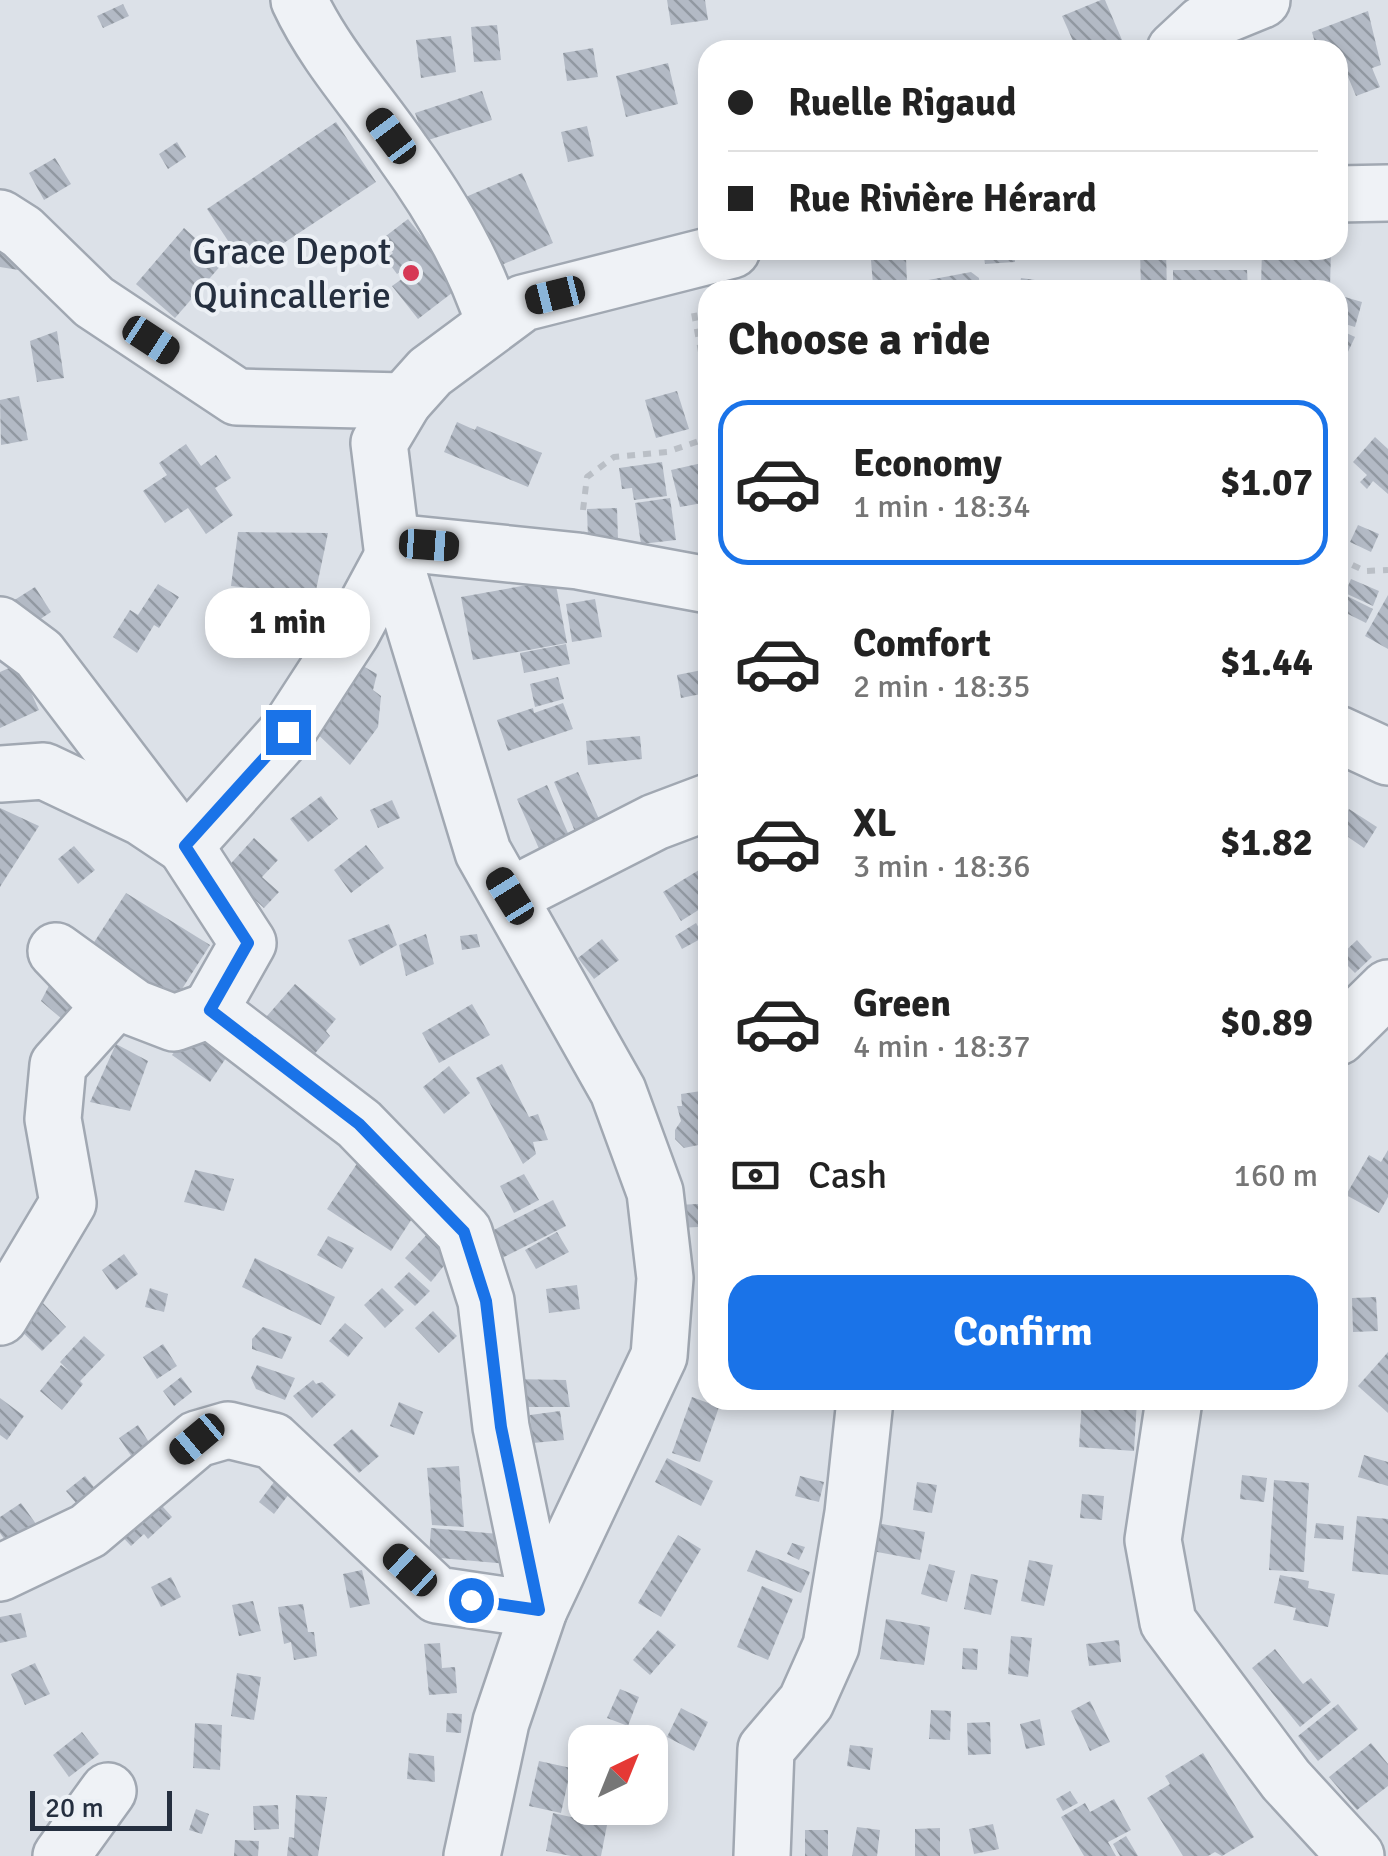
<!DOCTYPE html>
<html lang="en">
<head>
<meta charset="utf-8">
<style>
	:root { --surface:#fff; --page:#f6f6f6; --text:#222; --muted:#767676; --line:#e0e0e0; --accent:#1a73e8 }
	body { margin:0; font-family:Signika,sans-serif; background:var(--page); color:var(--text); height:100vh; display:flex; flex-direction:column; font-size:38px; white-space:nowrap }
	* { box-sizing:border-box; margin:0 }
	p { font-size:32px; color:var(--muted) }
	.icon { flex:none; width:55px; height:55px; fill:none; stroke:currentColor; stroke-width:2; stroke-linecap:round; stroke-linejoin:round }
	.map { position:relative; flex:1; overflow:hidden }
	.panel { position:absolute; left:698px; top:280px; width:650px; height:1130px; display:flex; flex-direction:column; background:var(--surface); border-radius:30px; box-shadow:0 5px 15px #0003 }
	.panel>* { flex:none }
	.hud { position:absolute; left:698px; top:40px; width:650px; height:220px; border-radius:30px; box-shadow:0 5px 15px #0003; display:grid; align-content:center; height:220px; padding:0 30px; background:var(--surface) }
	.needle { width:65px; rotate:43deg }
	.controls { position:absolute; left:568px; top:1725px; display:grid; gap:20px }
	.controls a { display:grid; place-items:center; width:100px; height:100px; border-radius:20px; background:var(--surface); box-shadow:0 5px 15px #0003; font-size:50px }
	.scale { position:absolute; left:30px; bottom:25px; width:142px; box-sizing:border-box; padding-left:10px; border:5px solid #252f3f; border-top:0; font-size:28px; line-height:35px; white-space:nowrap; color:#252f3f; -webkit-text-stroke:8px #ecf0f5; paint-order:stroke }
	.end { position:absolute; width:45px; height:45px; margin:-22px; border:12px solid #1a73e8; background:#fff; box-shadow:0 0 0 5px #fff }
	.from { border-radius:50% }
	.bubble { position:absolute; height:70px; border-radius:30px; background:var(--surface); box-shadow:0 5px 15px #0003; font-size:32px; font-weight:800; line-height:70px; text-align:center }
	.car { position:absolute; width:30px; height:60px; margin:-30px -15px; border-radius:12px; box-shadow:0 0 8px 2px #0007; background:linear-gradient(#222 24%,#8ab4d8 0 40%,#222 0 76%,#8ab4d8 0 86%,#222 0) }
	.hud b { display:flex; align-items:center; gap:35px; height:95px; font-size:38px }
	.hud b+b { border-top:2px solid var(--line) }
	.hud i { width:25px; height:25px; background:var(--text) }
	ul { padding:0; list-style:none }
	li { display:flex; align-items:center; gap:30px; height:165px; margin:0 20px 15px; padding:0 10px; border:5px solid transparent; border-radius:30px }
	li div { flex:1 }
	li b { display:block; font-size:38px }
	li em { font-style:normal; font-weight:800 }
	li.on { border-color:var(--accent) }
	li>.icon { width:90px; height:90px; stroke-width:1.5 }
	h2 { padding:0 30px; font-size:45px; line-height:120px }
	.pay { display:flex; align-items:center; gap:25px; height:110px; padding:0 30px; font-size:38px }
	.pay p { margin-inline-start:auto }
	.cta { display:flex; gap:20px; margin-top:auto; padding:20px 30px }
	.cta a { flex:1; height:115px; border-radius:30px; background:var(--accent); color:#fff; font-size:40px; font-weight:800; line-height:115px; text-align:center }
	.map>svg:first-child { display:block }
	.building { fill:url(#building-back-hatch) }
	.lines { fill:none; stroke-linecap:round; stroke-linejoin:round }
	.minor-casing { stroke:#a1a8b2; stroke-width:60 }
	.path { stroke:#babfc6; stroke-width:6; stroke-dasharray:8 8; stroke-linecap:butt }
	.minor { stroke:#eff2f6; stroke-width:55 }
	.route { stroke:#1a73e8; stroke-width:12 }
	.poi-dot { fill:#d63855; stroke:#ecf0f5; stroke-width:4 }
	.labels { text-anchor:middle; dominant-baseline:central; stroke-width:8; stroke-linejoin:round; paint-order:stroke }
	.poi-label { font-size:38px; fill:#252f3f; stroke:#ecf0f5; text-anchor:end }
</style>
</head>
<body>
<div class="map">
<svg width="1388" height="1856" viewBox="0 0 1388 1856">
	<defs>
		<pattern id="building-back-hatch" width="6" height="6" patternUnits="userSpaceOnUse" patternTransform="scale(2.5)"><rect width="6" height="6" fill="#b3bac5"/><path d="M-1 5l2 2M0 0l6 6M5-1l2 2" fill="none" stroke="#9198a1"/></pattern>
	</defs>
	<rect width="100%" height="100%" fill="#dce1e8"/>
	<g class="building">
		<polygon points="667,0 705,0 708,20 671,25"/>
		<polygon points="1101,0 1105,0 1122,40 1097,50 1077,50 1062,16"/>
		<polygon points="123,4 129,16 103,28 97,16"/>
		<polygon points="1368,11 1381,65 1372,68 1380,87 1356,96 1348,77 1338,81 1338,50 1317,50 1312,32"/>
		<polygon points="497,25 501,60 474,62 471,27"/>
		<polygon points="451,36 456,72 421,78 416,40"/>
		<polygon points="593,48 598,77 567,81 563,53"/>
		<polygon points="668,63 678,104 626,117 616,76"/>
		<polygon points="482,91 492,120 425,141 415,113"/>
		<polygon points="336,122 376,182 246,268 207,209"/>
		<polygon points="587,126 594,156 568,162 561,132"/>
		<polygon points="177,142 186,157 168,169 159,154"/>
		<polygon points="55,158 71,184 44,200 29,173"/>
		<polygon points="522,173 553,243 478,275 447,205"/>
		<polygon points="408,219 461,286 418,319 392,286 409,274 404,269 397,274 386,259 393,253 382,239"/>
		<polygon points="184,228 223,263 175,318 136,284"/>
		<polygon points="0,244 31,272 0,267"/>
		<polygon points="983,250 1014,250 1015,262 985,264"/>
		<polygon points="1140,250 1166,250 1167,290 1141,290"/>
		<polygon points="1262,250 1331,250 1330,288 1261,286"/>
		<polygon points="906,258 907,283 873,285 871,260"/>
		<polygon points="1173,270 1247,270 1248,290 1173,290"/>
		<polygon points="971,272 979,278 980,290 925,290 923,281"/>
		<polygon points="1021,278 1063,284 1062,290 1019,290"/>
		<polygon points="1338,295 1362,302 1355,327 1338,322"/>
		<polygon points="1338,329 1355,337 1338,373"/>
		<polygon points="57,331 64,378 37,382 30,341"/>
		<polygon points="677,391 689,429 656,438 645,400"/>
		<polygon points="19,396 28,440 1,445 0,400"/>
		<polygon points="457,422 475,430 477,426 542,453 528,487 444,452"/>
		<polygon points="1375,437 1388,449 1388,494 1373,481 1367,489 1360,482 1367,475 1353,462"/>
		<polygon points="186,444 201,466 216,455 231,478 215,488 233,515 206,534 188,508 165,523 143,491 167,475 159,463"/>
		<polygon points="662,462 667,496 634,500 632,488 622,489 619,468"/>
		<polygon points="702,463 708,502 680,507 671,470"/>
		<polygon points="670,498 676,540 641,544 635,503"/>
		<polygon points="617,508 618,539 588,539 587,509"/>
		<polygon points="1358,525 1379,534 1371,552 1350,542"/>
		<polygon points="238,532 328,533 315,595 231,586"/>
		<polygon points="1351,579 1379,591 1373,606 1345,593"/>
		<polygon points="555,580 567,643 473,660 461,597"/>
		<polygon points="158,584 179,597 159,628 154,625 137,653 113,637 130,610 138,615"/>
		<polygon points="35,587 51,612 19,633 2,608"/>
		<polygon points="1345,595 1373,609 1366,623 1338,609"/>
		<polygon points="1388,595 1388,649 1365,636"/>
		<polygon points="595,599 602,637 572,642 566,604"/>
		<polygon points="566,644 570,664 524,673 520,653"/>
		<polygon points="354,661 377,674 373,690 381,696 378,727 350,765 309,726"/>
		<polygon points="18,664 39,710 0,728 0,672"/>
		<polygon points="702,670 706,693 681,698 677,675"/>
		<polygon points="558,677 564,699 535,707 530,684"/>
		<polygon points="563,703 573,729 508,751 497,720 533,708 534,713"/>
		<polygon points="640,736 642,759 588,765 586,741"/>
		<polygon points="578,772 607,837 582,848 554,782"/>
		<polygon points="547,785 578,856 548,869 517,799"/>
		<polygon points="321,796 338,819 308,842 290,819"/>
		<polygon points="392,800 400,818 378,828 370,810"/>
		<polygon points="0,808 39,826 0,887"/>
		<polygon points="1349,809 1377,827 1364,848 1338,830"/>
		<polygon points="254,838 278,860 262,877 279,892 264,908 224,871"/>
		<polygon points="366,845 384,868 351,893 334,870"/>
		<polygon points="74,846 95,870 78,884 58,859"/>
		<polygon points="699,870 708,885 708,904 681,921 663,892"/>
		<polygon points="126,893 210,945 173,1003 89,950"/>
		<polygon points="696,923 704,937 682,949 675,936"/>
		<polygon points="389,924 397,945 360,966 348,940"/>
		<polygon points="426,934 434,964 406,976 399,945"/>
		<polygon points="477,934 480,947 462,950 460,936"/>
		<polygon points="602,939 619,960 594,979 578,958"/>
		<polygon points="1357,940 1372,957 1355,973 1339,957"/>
		<polygon points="53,978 74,989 76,1031 41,1001"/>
		<polygon points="295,984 336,1019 326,1031 330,1036 304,1066 260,1024"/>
		<polygon points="472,1004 490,1035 439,1063 422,1033"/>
		<polygon points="192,1028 228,1055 210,1082 172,1055"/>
		<polygon points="116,1044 148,1061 130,1111 90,1102"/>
		<polygon points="502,1064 529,1117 538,1114 548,1140 533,1142 536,1154 523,1164 476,1078"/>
		<polygon points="449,1066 470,1093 444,1114 423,1087"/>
		<polygon points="708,1090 708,1143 684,1148 675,1139 675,1130 681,1121 677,1106 682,1106 681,1094"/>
		<polygon points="1388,1150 1388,1197 1379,1213 1346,1195 1369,1155 1381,1162"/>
		<polygon points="358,1162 380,1177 375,1184 417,1211 391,1251 327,1209"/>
		<polygon points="195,1170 234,1179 224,1211 184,1202"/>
		<polygon points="524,1174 539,1200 514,1213 500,1186"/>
		<polygon points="553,1200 566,1226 498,1260 486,1234"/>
		<polygon points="698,1204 698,1227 677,1228 676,1205"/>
		<polygon points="430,1231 454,1253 431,1282 405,1258"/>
		<polygon points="557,1232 569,1252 536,1269 525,1250"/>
		<polygon points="328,1236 354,1248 342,1269 317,1255"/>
		<polygon points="124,1254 138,1274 116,1290 102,1270"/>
		<polygon points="255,1258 335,1297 321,1325 242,1287"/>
		<polygon points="409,1272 430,1291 415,1306 394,1287"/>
		<polygon points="577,1285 580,1309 549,1313 546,1289"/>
		<polygon points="150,1288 168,1294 164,1312 145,1307"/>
		<polygon points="382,1288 404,1310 385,1328 364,1305"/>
		<polygon points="1376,1297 1378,1331 1353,1332 1352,1298"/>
		<polygon points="41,1301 66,1327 42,1351 16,1326"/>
		<polygon points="433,1311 457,1336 439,1353 415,1328"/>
		<polygon points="345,1323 363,1338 348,1357 329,1341"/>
		<polygon points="263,1327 292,1337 282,1359 252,1349 252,1339"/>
		<polygon points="84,1336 105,1355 80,1381 83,1384 62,1410 40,1391 61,1365 71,1373 60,1362"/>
		<polygon points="163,1344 177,1366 157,1379 143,1357"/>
		<polygon points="1388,1352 1388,1413 1358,1386"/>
		<polygon points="257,1365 295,1378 285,1400 256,1389 251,1378"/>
		<polygon points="181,1377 192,1392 174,1406 163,1391"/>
		<polygon points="511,1379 566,1380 570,1407 516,1407"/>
		<polygon points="313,1380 316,1384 322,1382 336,1395 312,1418 293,1396"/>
		<polygon points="692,1397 719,1407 700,1462 672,1453"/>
		<polygon points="0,1398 24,1416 7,1440 0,1435"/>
		<polygon points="1082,1400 1137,1400 1134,1451 1079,1447"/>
		<polygon points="399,1402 423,1412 414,1435 390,1426"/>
		<polygon points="560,1411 564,1440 533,1443 530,1415"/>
		<polygon points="138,1425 150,1444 132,1457 119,1438"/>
		<polygon points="352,1429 379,1456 359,1473 333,1445"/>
		<polygon points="1364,1455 1388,1462 1388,1486 1358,1477"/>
		<polygon points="667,1458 713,1481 701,1506 655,1482"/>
		<polygon points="459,1466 464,1527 432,1525 427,1468"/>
		<polygon points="1242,1475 1267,1478 1264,1502 1240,1499"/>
		<polygon points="85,1476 101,1496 83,1511 66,1491"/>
		<polygon points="800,1476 824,1482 819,1502 795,1496"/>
		<polygon points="1274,1480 1309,1483 1304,1572 1269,1570"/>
		<polygon points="274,1482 289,1494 274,1514 259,1502"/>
		<polygon points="917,1482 937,1485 932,1513 913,1510"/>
		<polygon points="1082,1494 1104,1496 1102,1520 1080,1518"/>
		<polygon points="155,1498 172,1517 148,1539 144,1534 131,1546 117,1531"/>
		<polygon points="21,1503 36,1524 7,1543 0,1533 0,1517"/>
		<polygon points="1357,1516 1388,1519 1388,1575 1352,1571"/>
		<polygon points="877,1523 925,1532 920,1560 872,1551"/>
		<polygon points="1316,1523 1344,1526 1343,1540 1314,1538"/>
		<polygon points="431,1528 510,1535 508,1564 429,1557"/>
		<polygon points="678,1535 701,1549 661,1617 638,1603"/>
		<polygon points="792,1543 805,1547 799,1560 787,1554"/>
		<polygon points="756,1550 810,1572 801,1593 747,1571"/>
		<polygon points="1029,1560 1053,1565 1044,1606 1021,1601"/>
		<polygon points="929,1564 955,1571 947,1602 921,1594"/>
		<polygon points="362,1570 370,1604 350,1608 343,1574"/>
		<polygon points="971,1574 998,1580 991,1615 964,1609"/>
		<polygon points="1280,1575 1309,1581 1308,1588 1335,1594 1328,1627 1293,1620 1296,1608 1274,1603"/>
		<polygon points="171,1577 181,1597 161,1607 151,1587"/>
		<polygon points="762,1586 793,1599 768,1660 737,1647"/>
		<polygon points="253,1601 261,1631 239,1636 232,1605"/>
		<polygon points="303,1604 308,1632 314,1632 317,1656 294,1660 291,1642 284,1644 278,1607"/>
		<polygon points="21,1613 27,1637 0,1643 0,1617"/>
		<polygon points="886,1619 930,1627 924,1665 880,1659"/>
		<polygon points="658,1630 676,1645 650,1675 633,1660"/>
		<polygon points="1011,1636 1032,1638 1028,1677 1008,1674"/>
		<polygon points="1119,1640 1121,1662 1089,1666 1086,1644"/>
		<polygon points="440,1643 442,1668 455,1667 457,1693 429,1695 424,1644"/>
		<polygon points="963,1648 978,1649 977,1670 962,1669"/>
		<polygon points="1275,1649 1303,1684 1311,1678 1331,1702 1300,1727 1252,1668"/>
		<polygon points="35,1663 50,1694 25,1705 11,1674"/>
		<polygon points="237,1673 261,1677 254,1720 231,1716"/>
		<polygon points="620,1689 639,1697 628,1726 607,1718"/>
		<polygon points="1090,1701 1110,1742 1090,1751 1071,1711"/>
		<polygon points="1338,1704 1358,1729 1318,1761 1298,1736"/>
		<polygon points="681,1708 708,1722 694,1751 667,1737"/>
		<polygon points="931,1710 951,1711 950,1740 929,1739"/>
		<polygon points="447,1713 462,1714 461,1733 446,1732"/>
		<polygon points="1040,1719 1045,1745 1026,1749 1020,1724"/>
		<polygon points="990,1722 991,1754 968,1755 967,1723"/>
		<polygon points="195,1723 222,1725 220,1770 193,1768"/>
		<polygon points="82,1732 99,1754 69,1777 53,1755"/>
		<polygon points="1371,1743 1388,1764 1388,1786 1357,1810 1329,1777"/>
		<polygon points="850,1745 873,1748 870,1770 847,1766"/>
		<polygon points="409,1753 434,1756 435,1782 407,1779"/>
		<polygon points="1203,1753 1254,1837 1222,1856 1215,1852 1208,1856 1183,1856 1147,1798 1170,1784 1165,1776"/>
		<polygon points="539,1761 571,1768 561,1813 529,1806"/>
		<polygon points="1070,1791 1078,1803 1063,1811 1056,1799"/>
		<polygon points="296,1795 327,1797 318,1856 287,1856 289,1837 294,1838"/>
		<polygon points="1114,1799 1131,1830 1108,1842 1116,1856 1084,1856 1061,1817 1085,1803 1090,1812"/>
		<polygon points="278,1805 279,1829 254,1830 253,1806"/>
		<polygon points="196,1809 209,1814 202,1834 189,1830"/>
		<polygon points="553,1813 607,1825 601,1856 571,1856 546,1851"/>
		<polygon points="993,1824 999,1849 974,1854 969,1829"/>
		<polygon points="857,1827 880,1830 877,1856 852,1856"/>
		<polygon points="940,1828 940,1856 915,1856 915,1829"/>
		<rect x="805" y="1830" width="23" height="26"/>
		<polygon points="1126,1836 1138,1856 1120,1856 1113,1844"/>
		<polygon points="235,1840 259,1841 258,1856 234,1856"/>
	</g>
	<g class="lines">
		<g class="minor-casing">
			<g id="minor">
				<path d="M299 0C325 56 368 102 403 153 440 204 475 263 494 323"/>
				<polyline points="1175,50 1203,24 1262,0"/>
				<polyline points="1338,194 1388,193"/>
				<polyline points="0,218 22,232 94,302 237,397 404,401"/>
				<polyline points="393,542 578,561 708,585"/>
				<polyline points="0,625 39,654 185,846 248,943 210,1010 359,1124 464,1232 486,1301 501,1427 539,1610 437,1595 273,1441 228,1430 197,1439 88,1531 0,1573"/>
				<polyline points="1338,734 1388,757"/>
				<polyline points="0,774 44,771 143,818 185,846 287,732 352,632 393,556"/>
				<polyline points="510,896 655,822 708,802"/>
				<polyline points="1338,1037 1388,988"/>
				<polyline points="0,1317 68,1203 53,1119 58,1065 110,1007 56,951 135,1008 174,1023 210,1010"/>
				<polyline points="1174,1400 1153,1540 1168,1622 1286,1780 1356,1856"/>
				<polyline points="61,1856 108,1791"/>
				<polyline points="472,1856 501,1722 539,1610 659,1356 665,1278 655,1192 618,1091 483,852 393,556 379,443 404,401 430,372 523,303 732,250"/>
				<polyline points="762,1856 766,1749 806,1702 831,1646 853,1513 865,1400"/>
			</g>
		</g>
		<g class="path">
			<polyline points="694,313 708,391"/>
			<polyline points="583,510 587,477 614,457 667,452 708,438"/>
			<polyline points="1338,558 1365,571 1388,570"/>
		</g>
		<use href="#minor" class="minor"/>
	</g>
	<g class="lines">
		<polyline class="route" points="288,732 185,846 248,943 210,1010 359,1124 464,1232 486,1301 501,1427 539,1610 471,1600"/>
	</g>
	<circle class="poi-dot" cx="411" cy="273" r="10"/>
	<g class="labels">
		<g class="poi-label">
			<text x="391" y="251">Grace Depot<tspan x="391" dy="44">Quincallerie</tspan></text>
		</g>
	</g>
</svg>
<div class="controls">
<a><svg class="needle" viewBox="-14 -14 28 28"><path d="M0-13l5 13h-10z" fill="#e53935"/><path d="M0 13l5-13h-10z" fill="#767676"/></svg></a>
</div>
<div class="scale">20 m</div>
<i class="end from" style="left:471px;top:1600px"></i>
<i class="end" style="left:288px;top:732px"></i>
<div class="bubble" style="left:205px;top:588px;width:165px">1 min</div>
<i class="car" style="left:391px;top:136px;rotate:323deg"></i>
<i class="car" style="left:555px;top:295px;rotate:256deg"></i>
<i class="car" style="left:151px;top:340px;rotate:123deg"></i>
<i class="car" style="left:429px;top:545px;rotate:94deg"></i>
<i class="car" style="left:510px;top:896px;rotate:328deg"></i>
<i class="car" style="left:197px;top:1439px;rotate:230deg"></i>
<i class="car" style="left:410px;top:1570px;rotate:313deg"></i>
<div class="hud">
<b><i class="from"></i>Ruelle Rigaud</b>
<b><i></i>Rue Rivière Hérard</b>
</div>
<section class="panel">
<h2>Choose a ride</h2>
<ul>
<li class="on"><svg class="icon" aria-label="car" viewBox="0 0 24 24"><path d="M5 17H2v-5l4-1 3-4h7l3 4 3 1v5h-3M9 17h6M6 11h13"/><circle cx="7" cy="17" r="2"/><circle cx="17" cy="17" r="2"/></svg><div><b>Economy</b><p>1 min · 18:34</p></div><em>$1.07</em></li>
<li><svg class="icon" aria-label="car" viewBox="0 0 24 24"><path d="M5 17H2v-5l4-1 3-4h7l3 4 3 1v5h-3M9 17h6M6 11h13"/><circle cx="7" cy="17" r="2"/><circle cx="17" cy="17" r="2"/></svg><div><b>Comfort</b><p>2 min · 18:35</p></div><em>$1.44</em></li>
<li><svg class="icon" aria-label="car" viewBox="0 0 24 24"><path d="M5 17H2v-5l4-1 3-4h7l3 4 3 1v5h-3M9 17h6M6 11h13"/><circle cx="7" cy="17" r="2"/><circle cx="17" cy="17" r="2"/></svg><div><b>XL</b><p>3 min · 18:36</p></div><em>$1.82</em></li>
<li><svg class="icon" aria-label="car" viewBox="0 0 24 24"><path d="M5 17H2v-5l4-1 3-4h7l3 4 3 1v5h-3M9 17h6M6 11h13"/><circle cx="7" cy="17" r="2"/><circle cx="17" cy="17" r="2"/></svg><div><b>Green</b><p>4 min · 18:37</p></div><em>$0.89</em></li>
</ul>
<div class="pay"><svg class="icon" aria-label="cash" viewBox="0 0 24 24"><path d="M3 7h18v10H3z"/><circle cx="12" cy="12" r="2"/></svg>Cash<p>160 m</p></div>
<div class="cta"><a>Confirm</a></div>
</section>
</div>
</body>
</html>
